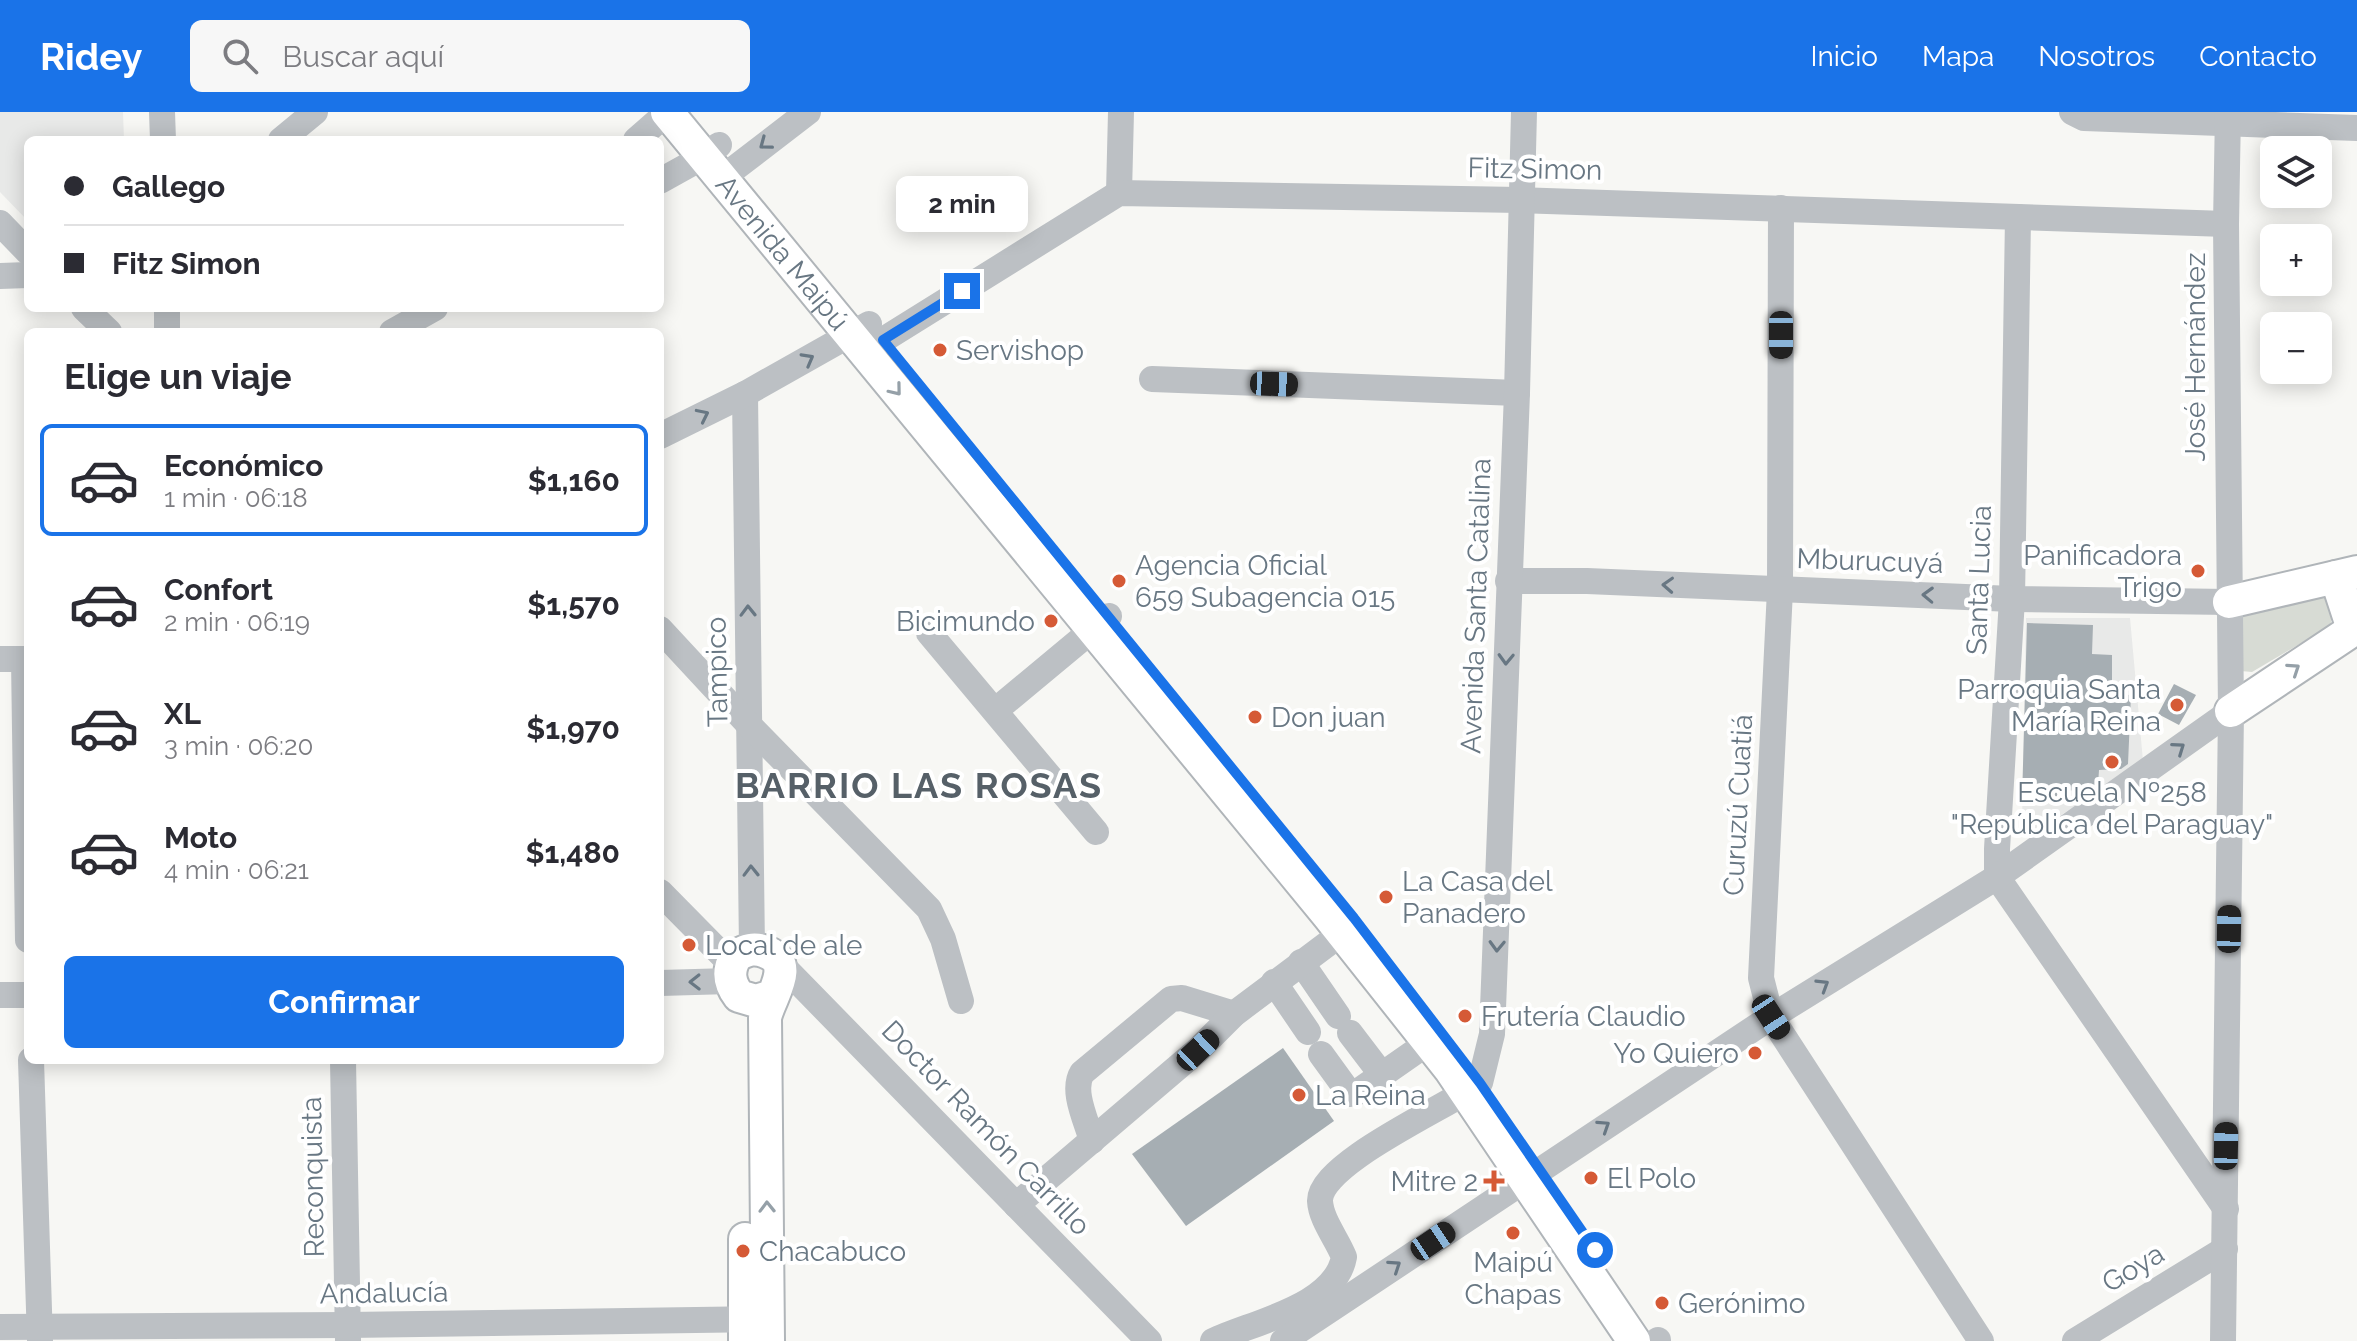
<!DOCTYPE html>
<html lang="es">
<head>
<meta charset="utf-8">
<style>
	:root { --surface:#fff; --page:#f7f7f7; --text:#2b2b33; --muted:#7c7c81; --line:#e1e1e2; --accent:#1a73e8 }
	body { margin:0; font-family:Raleway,sans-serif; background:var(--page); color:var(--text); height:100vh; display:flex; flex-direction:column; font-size:30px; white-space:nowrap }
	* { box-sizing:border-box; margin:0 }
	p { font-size:26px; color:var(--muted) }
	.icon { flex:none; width:44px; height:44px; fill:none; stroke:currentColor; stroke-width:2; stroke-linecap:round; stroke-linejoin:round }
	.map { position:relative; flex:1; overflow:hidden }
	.drawer { position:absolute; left:24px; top:216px; width:640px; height:736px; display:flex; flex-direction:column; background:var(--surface); border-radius:12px; box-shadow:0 4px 20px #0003 }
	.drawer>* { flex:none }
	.top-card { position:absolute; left:24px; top:24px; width:640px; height:176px; border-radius:12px; box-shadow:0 4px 20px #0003; display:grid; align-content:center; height:176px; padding:0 40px; background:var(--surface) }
	.fabs { position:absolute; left:2260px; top:24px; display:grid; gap:16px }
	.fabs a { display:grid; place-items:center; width:72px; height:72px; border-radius:12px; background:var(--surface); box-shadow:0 4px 20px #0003; font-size:40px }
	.end { position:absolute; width:36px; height:36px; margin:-18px; border:10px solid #1a73e8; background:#fff; box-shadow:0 0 0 4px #fff }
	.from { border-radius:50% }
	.bubble { position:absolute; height:56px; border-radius:12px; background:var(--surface); box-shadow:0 4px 20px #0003; font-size:26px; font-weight:700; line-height:56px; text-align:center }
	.car { position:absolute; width:24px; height:48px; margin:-24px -12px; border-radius:10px; box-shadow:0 0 6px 2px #0007; background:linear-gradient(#222 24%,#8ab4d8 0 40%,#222 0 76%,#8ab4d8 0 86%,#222 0) }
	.top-card b { display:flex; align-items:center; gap:28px; height:76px; font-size:30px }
	.top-card b+b { border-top:2px solid var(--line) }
	.top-card i { width:20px; height:20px; background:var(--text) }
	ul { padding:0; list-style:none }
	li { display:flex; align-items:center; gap:24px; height:112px; margin:0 16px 12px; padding:0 24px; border:4px solid transparent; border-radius:12px }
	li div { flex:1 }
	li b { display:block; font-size:30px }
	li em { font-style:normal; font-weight:700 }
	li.current { border-color:var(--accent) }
	li>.icon { width:72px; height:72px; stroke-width:1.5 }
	h2 { padding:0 40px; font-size:36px; line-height:96px }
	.button { display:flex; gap:16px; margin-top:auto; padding:16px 40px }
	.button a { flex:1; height:92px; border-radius:12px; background:var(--accent); color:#fff; font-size:32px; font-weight:700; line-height:92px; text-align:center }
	header { display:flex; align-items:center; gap:48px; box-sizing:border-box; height:112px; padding:0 40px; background:var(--accent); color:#fff }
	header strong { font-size:38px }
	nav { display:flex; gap:44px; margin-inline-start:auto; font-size:28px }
	.search { width:560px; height:72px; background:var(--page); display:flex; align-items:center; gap:20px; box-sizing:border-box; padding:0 28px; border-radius:12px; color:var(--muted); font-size:30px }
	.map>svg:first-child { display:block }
	.built { fill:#e8e9e8 }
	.green { fill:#d7dbd4 }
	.building { fill:#a6aeb3 }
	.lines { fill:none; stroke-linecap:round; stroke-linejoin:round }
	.major-casing { stroke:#b0b5b9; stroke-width:36 }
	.minor { stroke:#bcc0c4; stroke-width:26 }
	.major { stroke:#fff; stroke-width:32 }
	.oneway { stroke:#687783 }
	.oneway2 { stroke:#95a0a8 }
	.route { stroke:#1a73e8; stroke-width:10 }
	.poi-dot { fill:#d55a36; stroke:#fff; stroke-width:3 }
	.labels { text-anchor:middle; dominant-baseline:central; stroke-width:8; stroke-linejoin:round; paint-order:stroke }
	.street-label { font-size:28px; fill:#687783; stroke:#fff }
	.poi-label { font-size:28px; fill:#687783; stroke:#fff; text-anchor:start }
	.district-label { font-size:36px; font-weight:bold; letter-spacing:2px; fill:#566068; stroke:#fff }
</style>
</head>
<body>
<header>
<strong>Ridey</strong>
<div class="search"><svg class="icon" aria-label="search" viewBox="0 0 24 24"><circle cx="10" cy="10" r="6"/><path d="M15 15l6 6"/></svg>Buscar aquí</div>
<nav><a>Inicio</a><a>Mapa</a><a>Nosotros</a><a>Contacto</a></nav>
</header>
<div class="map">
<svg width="2357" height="1229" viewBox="0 0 2357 1229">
	<rect width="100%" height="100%" fill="#f7f7f4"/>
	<g class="built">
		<polygon points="0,0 123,0 124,28 28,28 28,109 0,80"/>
		<polygon points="2026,506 2130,506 2143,649 2034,721 2022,713"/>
	</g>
	<path class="green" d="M2322 479C2333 491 2334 499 2330 514L2252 560 2241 559 2240 509 2251 494Z"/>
	<g class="building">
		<polygon points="2027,511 2093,513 2092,542 2112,543 2112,582 2131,583 2128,652 2121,657 2099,658 2098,673 2091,679 2057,678 2057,690 2022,688"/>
		<polygon points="2174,572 2196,583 2179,613 2158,602"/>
		<polygon points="1283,936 1334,1009 1186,1114 1132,1042"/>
	</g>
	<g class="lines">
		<g class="major-casing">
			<g id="major">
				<path id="s1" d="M667 0 1328 803 1450 957 1634 1229"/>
				<polyline points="2336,465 2353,517"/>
				<polyline points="2229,490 2357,460"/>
				<polyline points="2231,599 2357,515"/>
				<polyline points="745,1127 745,1229"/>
				<path d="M768 1229 765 906C769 885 797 852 766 840 754 835 746 838 736 844 727 859 729 871 739 884L756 889 772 884"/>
			</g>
		</g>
		<g class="minor">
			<polyline points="162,0 163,28"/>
			<polyline points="2072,0 2084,6 2357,16"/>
			<polyline points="281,28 315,0"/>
			<polyline points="636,28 668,0"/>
			<polyline points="722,66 808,0"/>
			<polyline points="660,69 705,44 719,33"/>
			<polyline points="1119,81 1121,0"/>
			<polyline points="1781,96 1780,478 1761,866 1771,905 1981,1229"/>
			<polyline points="2018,105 2012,487 1997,737 1997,765 2226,1097"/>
			<polyline points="0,111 28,140"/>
			<polyline points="0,164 28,163"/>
			<polyline points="84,196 109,220"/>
			<polyline points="167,196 167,220"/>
			<polyline points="392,220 435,196"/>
			<polyline points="883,228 1119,81 1520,88 2226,112"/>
			<polyline points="1152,267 1517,281"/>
			<polyline points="745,282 752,837"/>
			<polyline points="660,324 745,282 869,212"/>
			<polyline points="1508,469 1587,469 2012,487 2229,490"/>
			<polyline points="660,517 749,613 929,797 943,827 961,889"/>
			<polyline points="929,521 1096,720"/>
			<polyline points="0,547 28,547"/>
			<polyline points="24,547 28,828"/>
			<polyline points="996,598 1109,504"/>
			<polyline points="660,780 731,852"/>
			<polyline points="777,848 1149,1229"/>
			<polyline points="1301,850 1338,904"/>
			<polyline points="1274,870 1308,920"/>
			<polyline points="660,871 730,869"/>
			<polyline points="0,883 28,883"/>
			<polyline points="1350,921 1382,963"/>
			<polyline points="1321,942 1350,982 1356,981 1429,930"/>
			<polyline points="31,948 40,1229"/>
			<polyline points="343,948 348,1228"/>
			<path d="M1092 1029C1087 1010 1071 979 1082 961L1171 887 1182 886 1234 902"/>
			<polyline points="1016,1093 1198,938 1234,902 1342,821"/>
			<polyline points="0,1215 348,1213 764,1207"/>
			<path d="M1213 1229C1253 1210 1335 1195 1344 1145 1337 1127 1321 1108 1320 1089 1319 1051 1449 994 1480 971L1492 922 1517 281 1524 0"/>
			<polyline points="1283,1229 1771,905 1997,765 2231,599"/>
			<polyline points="1657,1229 1658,1228"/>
			<polyline points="2075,1229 2225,1137"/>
			<polyline points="2223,1229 2231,599 2226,112 2228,0"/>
		</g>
		<use href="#major" class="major"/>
	</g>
	<defs><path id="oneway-chevron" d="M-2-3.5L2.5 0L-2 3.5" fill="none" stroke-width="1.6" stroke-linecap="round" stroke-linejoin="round" transform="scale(2)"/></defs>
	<g class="oneway">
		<use href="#oneway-chevron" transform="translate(765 32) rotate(143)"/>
		<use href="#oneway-chevron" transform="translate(808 247) rotate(-29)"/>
		<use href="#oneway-chevron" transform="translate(703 303) rotate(-26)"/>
		<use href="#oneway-chevron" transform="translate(1668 473) rotate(-177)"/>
		<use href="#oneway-chevron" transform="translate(1928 483) rotate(-178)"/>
		<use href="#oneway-chevron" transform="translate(748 499) rotate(-91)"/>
		<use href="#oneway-chevron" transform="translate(1506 547) rotate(92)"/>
		<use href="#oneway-chevron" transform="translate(2179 636) rotate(-35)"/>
		<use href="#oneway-chevron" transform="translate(751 759) rotate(-91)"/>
		<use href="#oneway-chevron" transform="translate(1497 834) rotate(92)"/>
		<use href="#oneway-chevron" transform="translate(695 870) rotate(179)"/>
		<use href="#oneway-chevron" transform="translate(1823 873) rotate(-32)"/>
		<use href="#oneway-chevron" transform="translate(1604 1014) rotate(-33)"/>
		<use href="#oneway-chevron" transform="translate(1395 1154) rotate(-34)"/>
	</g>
	<g class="oneway2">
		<use href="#oneway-chevron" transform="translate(896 278) rotate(51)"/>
		<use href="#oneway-chevron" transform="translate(2294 557) rotate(-34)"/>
		<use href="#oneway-chevron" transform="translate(767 1095) rotate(-91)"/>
	</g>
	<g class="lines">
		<polyline class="route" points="962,179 883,228 1354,806 1480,971 1595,1138"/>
	</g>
	<g class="poi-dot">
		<circle cx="940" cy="238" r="8"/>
		<circle cx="2198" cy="459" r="8"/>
		<circle cx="1119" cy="469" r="8"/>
		<circle cx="1051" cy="509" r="8"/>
		<circle cx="2177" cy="593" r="8"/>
		<circle cx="1255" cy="605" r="8"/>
		<circle cx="2112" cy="650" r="8"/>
		<circle cx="1386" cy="785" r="8"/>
		<circle cx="689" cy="833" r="8"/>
		<circle cx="1465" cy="904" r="8"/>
		<circle cx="1755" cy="941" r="8"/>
		<circle cx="1299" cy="983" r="8"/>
		<circle cx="1591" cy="1066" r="8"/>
		<path d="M1490 1057h8v8h8v8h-8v8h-8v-8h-8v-8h8z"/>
		<circle cx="1513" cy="1121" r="8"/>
		<circle cx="743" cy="1139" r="8"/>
		<circle cx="1662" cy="1191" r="8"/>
	</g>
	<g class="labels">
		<g class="street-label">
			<text transform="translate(1535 57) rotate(1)">Fitz Simon</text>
			<text stroke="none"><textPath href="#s1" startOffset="182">Avenida Maipú</textPath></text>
			<text transform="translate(2195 245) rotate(-90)">José Hernández</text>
			<text transform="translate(1870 449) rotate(2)">Mburucuyá</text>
			<text transform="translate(1979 468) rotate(-88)">Santa Lucia</text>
			<text transform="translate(1476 494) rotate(-88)">Avenida Santa Catalina</text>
			<text transform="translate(717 560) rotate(-91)">Tampico</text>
			<text transform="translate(1738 693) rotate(-87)">Curuzú Cuatiá</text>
			<text transform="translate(986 1016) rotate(46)">Doctor Ramón Carrillo</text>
			<text transform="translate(313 1065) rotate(-91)">Reconquista</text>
			<text transform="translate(2133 1156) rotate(-31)">Goya</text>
			<text transform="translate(384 1181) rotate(-1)">Andalucía</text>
		</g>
		<g class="poi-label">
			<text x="956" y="238">Servishop</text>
			<text x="2182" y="443" text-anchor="end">Panificadora<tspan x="2182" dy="32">Trigo</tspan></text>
			<text x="1135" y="453">Agencia Oficial<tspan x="1135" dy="32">659 Subagencia 015</tspan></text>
			<text x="1035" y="509" text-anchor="end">Bicimundo</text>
			<text x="2161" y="577" text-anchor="end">Parroquia Santa<tspan x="2161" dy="32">María Reina</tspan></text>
			<text x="1271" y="605">Don juan</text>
			<text x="2112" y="680" text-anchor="middle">Escuela Nº258<tspan x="2112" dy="32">"República del Paraguay"</tspan></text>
			<text x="1402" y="769">La Casa del<tspan x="1402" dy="32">Panadero</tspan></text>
			<text x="705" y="833">Local de ale</text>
			<text x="1481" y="904">Frutería Claudio</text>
			<text x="1739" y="941" text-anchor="end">Yo Quiero</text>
			<text x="1315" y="983">La Reina</text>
			<text x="1607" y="1066">El Polo</text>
			<text x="1478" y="1069" text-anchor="end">Mitre 2</text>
			<text x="759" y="1139">Chacabuco</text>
			<text x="1513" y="1150" text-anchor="middle">Maipú<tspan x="1513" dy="32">Chapas</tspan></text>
			<text x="1678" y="1191">Gerónimo</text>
		</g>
		<g class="district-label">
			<text x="919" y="673">BARRIO LAS ROSAS</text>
		</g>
	</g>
</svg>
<div class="fabs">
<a><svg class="icon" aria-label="layers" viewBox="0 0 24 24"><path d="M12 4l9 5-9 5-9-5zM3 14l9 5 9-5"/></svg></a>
<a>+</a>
<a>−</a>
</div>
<i class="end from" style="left:1595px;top:1138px"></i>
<i class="end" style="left:962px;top:179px"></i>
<div class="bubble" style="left:896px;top:64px;width:132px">2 min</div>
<i class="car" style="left:1781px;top:223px;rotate:180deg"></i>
<i class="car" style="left:1274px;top:272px;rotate:92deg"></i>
<i class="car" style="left:2229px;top:817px;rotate:1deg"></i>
<i class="car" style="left:1771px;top:905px;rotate:147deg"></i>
<i class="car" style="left:1198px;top:938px;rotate:47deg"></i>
<i class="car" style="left:2226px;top:1034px;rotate:1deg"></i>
<i class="car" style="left:1433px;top:1129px;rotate:56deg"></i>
<div class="top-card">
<b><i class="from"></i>Gallego</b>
<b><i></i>Fitz Simon</b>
</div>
<section class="drawer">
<h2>Elige un viaje</h2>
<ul>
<li class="current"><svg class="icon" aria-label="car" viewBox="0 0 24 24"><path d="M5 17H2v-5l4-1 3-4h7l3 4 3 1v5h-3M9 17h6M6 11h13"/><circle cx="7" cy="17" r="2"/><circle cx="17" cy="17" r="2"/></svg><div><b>Económico</b><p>1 min · 06:18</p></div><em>$1,160</em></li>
<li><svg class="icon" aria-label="car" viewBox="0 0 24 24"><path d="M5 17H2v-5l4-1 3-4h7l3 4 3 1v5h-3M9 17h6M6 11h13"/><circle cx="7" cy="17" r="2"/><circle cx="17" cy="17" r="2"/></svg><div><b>Confort</b><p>2 min · 06:19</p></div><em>$1,570</em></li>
<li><svg class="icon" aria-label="car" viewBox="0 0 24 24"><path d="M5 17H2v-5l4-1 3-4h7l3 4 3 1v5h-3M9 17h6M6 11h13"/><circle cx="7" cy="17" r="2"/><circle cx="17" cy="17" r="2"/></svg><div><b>XL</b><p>3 min · 06:20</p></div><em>$1,970</em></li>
<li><svg class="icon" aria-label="car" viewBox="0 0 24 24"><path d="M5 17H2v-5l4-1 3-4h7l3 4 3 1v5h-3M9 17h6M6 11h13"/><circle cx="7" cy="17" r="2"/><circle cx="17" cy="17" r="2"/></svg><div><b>Moto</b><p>4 min · 06:21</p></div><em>$1,480</em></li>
</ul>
<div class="button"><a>Confirmar</a></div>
</section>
</div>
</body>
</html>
